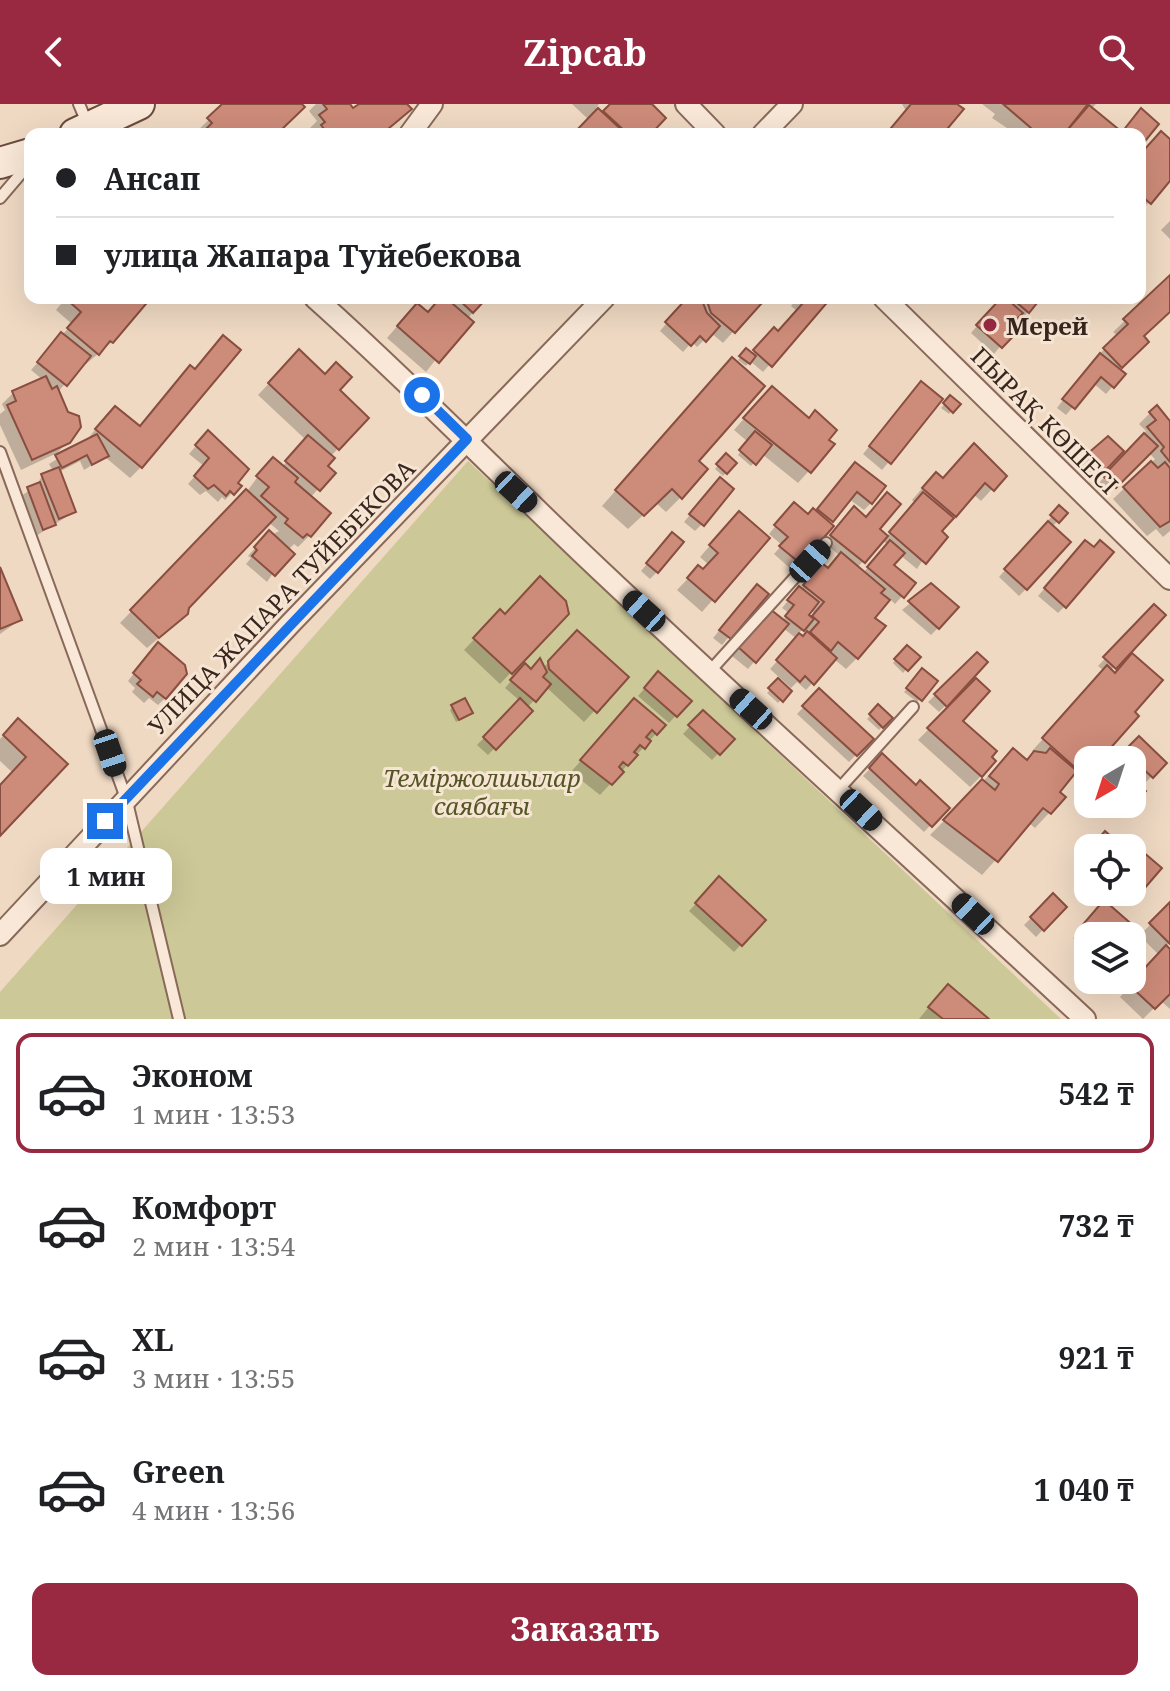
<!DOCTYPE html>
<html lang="ru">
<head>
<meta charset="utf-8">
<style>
	:root { --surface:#fff; --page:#f6f6f6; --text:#202124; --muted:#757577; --line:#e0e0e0; --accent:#992941 }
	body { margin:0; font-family:"Noto Serif",serif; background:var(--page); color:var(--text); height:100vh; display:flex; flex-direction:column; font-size:30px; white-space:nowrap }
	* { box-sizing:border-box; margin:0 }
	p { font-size:26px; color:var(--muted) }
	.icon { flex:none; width:44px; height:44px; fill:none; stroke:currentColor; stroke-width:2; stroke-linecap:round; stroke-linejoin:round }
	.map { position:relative; height:915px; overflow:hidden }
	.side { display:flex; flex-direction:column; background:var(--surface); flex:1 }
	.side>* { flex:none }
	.guide { position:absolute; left:24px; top:24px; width:1122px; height:176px; border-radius:16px; box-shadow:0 8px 32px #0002; display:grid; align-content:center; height:176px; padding:0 32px; background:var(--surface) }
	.needle { width:52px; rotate:219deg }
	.buttons { position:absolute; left:1074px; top:642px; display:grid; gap:16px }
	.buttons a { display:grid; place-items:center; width:72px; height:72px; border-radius:16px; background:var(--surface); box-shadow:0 8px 32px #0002; font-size:40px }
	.end { position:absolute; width:36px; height:36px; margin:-18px; border:10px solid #1a73e8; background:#fff; box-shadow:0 0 0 4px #fff }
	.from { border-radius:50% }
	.bubble { position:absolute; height:56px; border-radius:16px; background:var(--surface); box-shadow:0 8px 32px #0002; font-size:26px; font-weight:700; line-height:56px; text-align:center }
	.car { position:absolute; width:24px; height:48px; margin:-24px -12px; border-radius:10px; box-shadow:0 0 6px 2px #0007; background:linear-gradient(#222 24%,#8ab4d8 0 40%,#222 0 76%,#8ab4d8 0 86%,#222 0) }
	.guide b { display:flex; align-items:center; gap:28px; height:76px; font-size:30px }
	.guide b+b { border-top:2px solid var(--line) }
	.guide i { width:20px; height:20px; background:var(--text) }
	ul { padding:14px 0 0; list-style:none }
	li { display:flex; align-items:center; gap:24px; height:120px; margin:0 16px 12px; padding:0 16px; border:4px solid transparent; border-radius:16px }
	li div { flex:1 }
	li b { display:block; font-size:30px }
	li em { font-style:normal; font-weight:700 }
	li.current { border-color:var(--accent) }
	li>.icon { width:72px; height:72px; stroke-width:1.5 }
	.primary-button { display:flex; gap:16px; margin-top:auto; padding:16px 32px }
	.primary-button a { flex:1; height:92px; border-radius:16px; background:var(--accent); color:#fff; font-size:32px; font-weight:700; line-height:92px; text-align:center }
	header { display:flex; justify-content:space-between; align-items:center; height:104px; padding:0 32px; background:var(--accent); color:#fff; font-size:36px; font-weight:700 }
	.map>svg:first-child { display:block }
	.green { fill:#cdc897 }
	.shadow { fill:#0003; fill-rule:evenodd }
	.building { fill:#cd8b79; stroke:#894e3f; stroke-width:2 }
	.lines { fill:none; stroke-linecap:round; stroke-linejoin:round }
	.lane-casing { stroke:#89695a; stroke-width:14 }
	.street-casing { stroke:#89695a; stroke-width:24 }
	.secondary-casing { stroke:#6b4b3d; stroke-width:34 }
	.lane { stroke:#f9e8d7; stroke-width:10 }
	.street { stroke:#f9e8d7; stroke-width:20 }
	.secondary { stroke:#f9e8d7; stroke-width:30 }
	.route { stroke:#1a73e8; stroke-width:10 }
	.poi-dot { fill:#992941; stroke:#f6e5d3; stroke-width:3 }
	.labels { text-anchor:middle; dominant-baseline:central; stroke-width:6; stroke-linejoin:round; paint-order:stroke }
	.poi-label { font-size:24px; font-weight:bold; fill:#39261e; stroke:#f6e5d3; text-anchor:start }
	.street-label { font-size:24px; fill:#39261e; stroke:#f6e5d3 }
	.park-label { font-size:24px; font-style:italic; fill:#535624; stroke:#f6e5d3 }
</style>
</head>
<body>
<header><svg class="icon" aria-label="back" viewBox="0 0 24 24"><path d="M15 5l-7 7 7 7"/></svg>Zipcab<svg class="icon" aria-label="search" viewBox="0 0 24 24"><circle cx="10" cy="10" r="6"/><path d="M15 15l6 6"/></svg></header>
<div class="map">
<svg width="1170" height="915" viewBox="0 0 1170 915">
	<rect width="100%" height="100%" fill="#efd9c3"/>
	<polygon class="green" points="468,357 1061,915 0,915 0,888"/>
	<g class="shadow">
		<polygon points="225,0 300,0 274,30 194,30"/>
		<polygon points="316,0 347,0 353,7 364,0 404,0 381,30 315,30 310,24 317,17 309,7"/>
		<polygon points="572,0 599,0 596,4 602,10 612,0 649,0 649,30 575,30 589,16"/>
		<polygon points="902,0 954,0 940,30 886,30 906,7"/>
		<polygon points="982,0 1096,0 1091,5 1120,29 1141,7 1140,40 1140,30 1016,30 992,14 995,10"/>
		<polygon points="1170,37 1170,74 1140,108 1140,44 1144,47"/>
		<polygon points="1170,117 1170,135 1161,126"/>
		<polygon points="1170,174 1170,206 1142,232 1147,238 1117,266 1113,282 1106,290 1093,279 1066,311 1057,304 1093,256 1118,232 1113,228"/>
		<polygon points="66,194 148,194 112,238 86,260 84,258 57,289 77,329 57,349 21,366 0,321 0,310 5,306 2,300 13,289 43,276 31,266 72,220 56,206"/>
		<polygon points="427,194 484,194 426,268 387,234 406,212 427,210 435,202"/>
		<polygon points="688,194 760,194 765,198 759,203 757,201 723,239 711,229 697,243 692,238 683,248 660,227"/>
		<polygon points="797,194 828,194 763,268 750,257 746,262 738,256 746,246 751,250 767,232 778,229 797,207 791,202"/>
		<polygon points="1001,194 1039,194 994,250 971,229"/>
		<polygon points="288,259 337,286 367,314 330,353 318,385 310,394 309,432 298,443 294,440 288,446 267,478 246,460 251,454 248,452 262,436 279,427 268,418 187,503 174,521 147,544 120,519 248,386 262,367 282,363 306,336 258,291"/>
		<polygon points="718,270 696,357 681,393 666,408 656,399 628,425 602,402"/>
		<polygon points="179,275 141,363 130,374 105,353 84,366 80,357 59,368 74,408 36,432 21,392 36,382 42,372 53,367 49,360 85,338 104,315 139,324"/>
		<polygon points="914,287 940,296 882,366 863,350"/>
		<polygon points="950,294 958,300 949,310 941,304"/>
		<polygon points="761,295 832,341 798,379 762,350 751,362 738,351 748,338 734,326"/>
		<polygon points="1150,309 1170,320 1170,427 1163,433 1156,425 1147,432 1113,395 1155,355 1148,348 1108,390 1098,380 1139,337 1146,327 1139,320"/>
		<polygon points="1108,334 1121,347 1096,373 1080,359"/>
		<polygon points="201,336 239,382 225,396 222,393 218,398 206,387 200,391 188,380 204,362 189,350"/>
		<polygon points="726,352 735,360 723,372 715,365"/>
		<polygon points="848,367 871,399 864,406 849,395 828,420 831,422 792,466 774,450 782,441 769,430 787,408 807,412 815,409"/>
		<path d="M1004 372 981 397 973 390 945 421 917 465 900 451 892 461 913 480 895 500 889 494 873 514 857 554 846 565 834 555 806 586 797 578 791 584 770 565 797 535 783 524 748 565 732 552 763 515 782 517 789 509 782 504 792 492 840 452 825 439 847 412 886 433 915 399 912 396 925 381ZM882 436 888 441 863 469 857 464ZM810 506 815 510 811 515 806 511ZM803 525 808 529 803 534 798 530Z"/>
		<polygon points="713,383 702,420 695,427 684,418"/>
		<polygon points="1059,404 1065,409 1052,423 1026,485 1019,492 999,473"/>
		<polygon points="728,421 767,434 702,508 677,486 698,464 703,468 709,461 700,453"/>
		<polygon points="665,438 657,468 650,475 641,467"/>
		<polygon points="1078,446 1065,502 1058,509 1038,492"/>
		<polygon points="0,468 20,516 0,530"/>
		<polygon points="931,482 938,524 931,531 902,506"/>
		<polygon points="750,490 766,490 722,541 713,534"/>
		<polygon points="1154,503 1163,511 1110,567 1114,571 1098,656 1088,656 1088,666 1082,672 1076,667 1057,688 1063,693 1049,709 1035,724 1029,719 982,771 930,731 999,661 1026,658 1035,649 1032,647 1104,567 1098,562"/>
		<polygon points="500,508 504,512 567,509 500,580 464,546"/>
		<polygon points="566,540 626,573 584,618 546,583 527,604 530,607 488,651 477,641 520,597 505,584 518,569 543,564"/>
		<polygon points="907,544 918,553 903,569 893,559"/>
		<polygon points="151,548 165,594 158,601 149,594 144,599 132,588 135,584 128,577"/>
		<polygon points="977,551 946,601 939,608 928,598"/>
		<polygon points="922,567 935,577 917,598 904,588"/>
		<polygon points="651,577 689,597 669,619 638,592"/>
		<polygon points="778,577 789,587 778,599 767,589"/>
		<polygon points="976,577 961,617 981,672 970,683 918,636"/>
		<polygon points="819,587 871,635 849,658 797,610"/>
		<polygon points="453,603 468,611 456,618 450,606"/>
		<polygon points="878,603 890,614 879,626 867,615"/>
		<polygon points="623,608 663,622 600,691 571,668"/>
		<polygon points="703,608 732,635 712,656 683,630"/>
		<polygon points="4,631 65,660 0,729 0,683 13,669 0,657 0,635"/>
		<polygon points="1139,635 1165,659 1144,680 1132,668 1132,656 1119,656"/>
		<polygon points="882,652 916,683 947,704 924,728 863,672"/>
		<polygon points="1105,700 1132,700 1119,713"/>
		<polygon points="1129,739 1159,764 1128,799 1119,791 1108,802 1141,830 1170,801 1170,839 1165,843 1170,847 1170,905 1161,897 1143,915 1120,893 1159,851 1139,831 1132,840 1132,832 1088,832 1088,848 1073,834 1103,801 1088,788 1132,788 1132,744 1124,744"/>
		<polygon points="719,775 764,816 734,848 689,807"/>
		<polygon points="1053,792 1064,803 1036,833 1024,821"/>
		<polygon points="937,893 986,915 919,915"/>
	</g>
	<g class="building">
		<polygon points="222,0 302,0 305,3 277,30 201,30 212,19 207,14"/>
		<polygon points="323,0 350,0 353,4 359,0 407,0 412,5 382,30 328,30 321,21 325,18 319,11 327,5"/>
		<polygon points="610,0 652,0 666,14 651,30 628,30 603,7"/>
		<polygon points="911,0 957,0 964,5 943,30 886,30"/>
		<polygon points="1003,0 1088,0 1064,30 1038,30"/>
		<polygon points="1089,1 1122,28 1141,4 1159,20 1141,42 1145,45 1161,27 1170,35 1170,77 1151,100 1145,95 1140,101 1140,30 1064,30"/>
		<polygon points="598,4 626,30 573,30"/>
		<polygon points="1170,171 1170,208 1144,232 1149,238 1122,264 1103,244 1128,220 1123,215"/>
		<polygon points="65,194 151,194 113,239 110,237 99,251 67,224 81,208"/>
		<polygon points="440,194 446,194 474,218 439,259 397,222 417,199 428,208"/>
		<polygon points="457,194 487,194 473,209"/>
		<polygon points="687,194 701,194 707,209 720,222 706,238 700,232 691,242 665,218"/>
		<polygon points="706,194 758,194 762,199 735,229 711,209"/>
		<polygon points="797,194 831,194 772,263 753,246 774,223 778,227 803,199"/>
		<polygon points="1001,194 1006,194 1023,209 1016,216 1023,222 1002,244 976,221"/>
		<polygon points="1011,194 1041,194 1029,209"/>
		<polygon points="61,228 91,252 67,282 37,258"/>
		<polygon points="223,231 241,246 142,364 95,325 115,302 140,322 190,261 195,265"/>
		<polygon points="746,244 756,252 750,260 739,252"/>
		<polygon points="299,245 325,270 336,258 352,273 340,286 369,314 339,346 268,279"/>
		<polygon points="1100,249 1126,270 1114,284 1101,273 1075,305 1062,295"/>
		<polygon points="732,253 765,282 699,357 708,365 682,395 672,385 644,412 615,386"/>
		<polygon points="46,272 52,285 57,282 68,308 79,312 81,323 70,339 32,356 7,301 16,297 12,287"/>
		<polygon points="921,277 943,295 891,360 869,342"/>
		<polygon points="772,282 809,314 815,306 837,326 829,336 835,340 811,369 743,314"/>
		<polygon points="950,291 961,300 953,309 943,299"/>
		<polygon points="1157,301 1170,317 1170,358 1161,347 1164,343 1147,323 1156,316 1149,308"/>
		<polygon points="208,326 249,365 238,379 242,382 234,391 230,387 226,392 214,381 208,385 194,372 209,354 195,341"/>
		<polygon points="755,327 772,341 756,361 739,346"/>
		<polygon points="1144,329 1158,342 1116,384 1103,372"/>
		<polygon points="97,330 109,352 92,361 87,351 62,364 55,351"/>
		<polygon points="308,331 335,354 328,362 336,369 320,387 285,357"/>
		<polygon points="1108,332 1124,347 1104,368 1086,351"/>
		<polygon points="974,339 1007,372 994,387 985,379 956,413 922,384 936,368 943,374"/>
		<polygon points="726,349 737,359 727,370 716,360"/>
		<polygon points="273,353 298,374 295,378 331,409 311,433 307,430 303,434 285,419 288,415 261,392 269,383 256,372"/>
		<polygon points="1151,357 1158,364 1165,358 1170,364 1170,417 1160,423 1123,383"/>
		<polygon points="855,358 886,382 872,400 857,388 833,418 817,405"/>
		<polygon points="59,363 76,408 59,415 41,370"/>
		<polygon points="720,373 734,385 704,422 689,410"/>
		<polygon points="40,378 56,421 43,426 27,383"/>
		<polygon points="246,385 276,413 189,504 188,510 159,534 130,506"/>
		<polygon points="887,388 901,400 880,425 888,432 865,459 830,431 854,402 866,413"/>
		<polygon points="923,388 954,414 942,427 948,433 926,460 889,428"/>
		<polygon points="794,398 808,410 813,404 834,422 801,460 779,442 788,433 774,421"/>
		<polygon points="1059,401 1068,409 1059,419 1050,411"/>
		<polygon points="739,407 770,434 715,498 687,474 698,461 703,465 718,449 709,441"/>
		<polygon points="1048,417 1071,438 1027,486 1004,465"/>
		<polygon points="269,426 295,450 275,472 252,452 257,446 254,443"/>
		<polygon points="672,428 684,438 658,469 646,459"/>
		<polygon points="890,436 905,449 894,461 916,479 904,494 867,463"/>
		<polygon points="1085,436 1094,443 1100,436 1114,448 1066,504 1044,484"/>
		<polygon points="841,448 885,485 881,489 890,496 875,514 886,522 858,555 838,538 831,547 810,528 819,518 812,512 824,498 803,481 822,459 828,464"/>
		<polygon points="0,463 22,516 0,525"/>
		<polygon points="540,472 566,497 569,510 512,570 473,534 500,505 505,510"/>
		<polygon points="931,479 959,503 939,525 908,497"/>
		<polygon points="757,480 769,490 731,535 719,526"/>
		<polygon points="799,482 819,498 809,511 814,515 804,527 785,512 794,501 787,496"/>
		<polygon points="1154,500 1166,511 1116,565 1103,553"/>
		<polygon points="770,505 789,520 756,559 738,543"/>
		<polygon points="577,526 629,573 597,609 549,565 548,557"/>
		<polygon points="807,527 837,554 814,581 805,572 800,578 776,556 799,529 803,532"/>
		<polygon points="158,538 185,561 187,570 166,595 157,588 153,593 137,580 141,576 133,569"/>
		<polygon points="907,541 921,553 908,567 894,555"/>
		<polygon points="977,548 988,558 947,603 934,590"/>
		<polygon points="1132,549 1163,576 1135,608 1139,612 1100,656 1088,656 1079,667 1042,634 1107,561 1115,569"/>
		<polygon points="540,554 547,568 543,573 551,580 536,598 510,576 525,559 531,565"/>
		<polygon points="922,564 938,577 922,597 906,584"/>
		<polygon points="658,567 692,597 677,613 644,584"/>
		<polygon points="778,574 792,587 783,598 768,584"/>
		<polygon points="976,574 990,587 963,617 997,647 992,653 996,657 982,673 927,624"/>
		<polygon points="819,584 874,635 857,652 802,602"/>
		<polygon points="465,594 473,609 459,616 451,601"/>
		<polygon points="520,594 533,607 496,646 483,633"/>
		<polygon points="634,594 666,621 657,631 652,626 646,633 651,637 645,645 640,641 634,648 638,651 628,662 623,658 619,663 624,668 612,681 580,656"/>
		<polygon points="878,600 893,614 883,624 869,610"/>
		<polygon points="703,606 735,635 720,651 688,621"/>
		<polygon points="18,614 68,660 0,732 0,681 26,653 3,631"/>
		<polygon points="1139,632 1167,659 1153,674 1124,647"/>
		<polygon points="1013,644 1027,656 1034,647 1046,649 1050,644 1077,667 1060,688 1066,693 1051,710 1043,704 998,758 943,716 982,675 995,686 999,680 989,672"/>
		<polygon points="882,649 916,681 920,676 950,704 932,723 869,664"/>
		<polygon points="1132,674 1146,687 1128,707 1120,700 1132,700"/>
		<polygon points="1105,727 1122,742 1120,744 1092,742"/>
		<polygon points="1129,736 1162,764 1137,793 1131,788 1132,744 1122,744"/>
		<polygon points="719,772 766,816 742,842 695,799"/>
		<polygon points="1053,789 1067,803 1044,827 1030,813"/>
		<polygon points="1104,796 1143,830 1132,843 1132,832 1088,832 1088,838 1079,825"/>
		<polygon points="1170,798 1170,840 1149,819"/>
		<polygon points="1166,841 1170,845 1170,890 1155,905 1129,881"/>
		<polygon points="948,880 989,915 943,915 928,903"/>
	</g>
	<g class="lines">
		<g class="lane-casing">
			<g id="lane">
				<polyline points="79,0 88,21"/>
				<polyline points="0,94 29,60"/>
				<polyline points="0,348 126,694 179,915"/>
				<polyline points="710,567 826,439"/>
				<polyline points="839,685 913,603"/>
			</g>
		</g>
		<g class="street-casing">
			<g id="street">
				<polyline points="686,0 715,30"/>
				<polyline points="410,30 432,0"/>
				<polyline points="763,30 792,0"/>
				<path d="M315 194C415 283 507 379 604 470 763 620 925 766 1085 915"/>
				<polyline points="884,194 1170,475"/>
				<polyline points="0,831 290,520 604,194"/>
			</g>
		</g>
		<g class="secondary-casing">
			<g id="secondary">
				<polyline points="75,30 139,0"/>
				<polyline points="0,59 30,50"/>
			</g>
		</g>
		<use href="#lane" class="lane"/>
		<use href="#street" class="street"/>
		<use href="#secondary" class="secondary"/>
	</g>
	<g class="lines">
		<polyline class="route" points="105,717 467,335 422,291"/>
	</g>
	<circle class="poi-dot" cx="990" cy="221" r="8"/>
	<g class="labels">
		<g class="poi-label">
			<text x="1006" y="221">Мерей</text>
		</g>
		<g class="street-label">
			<text transform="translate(1045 316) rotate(45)">ПЫРАҚ КӨШЕСІ</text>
			<text transform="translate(281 493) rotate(-46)">УЛИЦА ЖАПАРА ТУЙЕБЕКОВА</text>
		</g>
		<g class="park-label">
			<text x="482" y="673">Теміржолшылар<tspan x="482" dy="28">саябағы</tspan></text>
		</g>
	</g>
</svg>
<div class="buttons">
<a><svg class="needle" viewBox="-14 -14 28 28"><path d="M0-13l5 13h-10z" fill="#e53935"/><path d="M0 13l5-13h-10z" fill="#757577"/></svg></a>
<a><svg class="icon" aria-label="locate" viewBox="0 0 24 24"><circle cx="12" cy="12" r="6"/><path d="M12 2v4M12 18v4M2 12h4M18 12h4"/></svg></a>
<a><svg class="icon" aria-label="layers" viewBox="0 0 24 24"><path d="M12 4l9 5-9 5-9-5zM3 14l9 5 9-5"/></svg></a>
</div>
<i class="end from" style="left:422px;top:291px"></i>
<i class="end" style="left:105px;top:717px"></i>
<div class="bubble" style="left:40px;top:744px;width:132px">1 мин</div>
<i class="car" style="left:516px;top:388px;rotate:133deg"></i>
<i class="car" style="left:810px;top:457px;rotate:42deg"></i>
<i class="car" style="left:644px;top:507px;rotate:312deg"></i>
<i class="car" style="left:751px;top:605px;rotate:312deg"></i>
<i class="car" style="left:110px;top:649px;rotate:161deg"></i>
<i class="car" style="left:861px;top:706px;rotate:133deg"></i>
<i class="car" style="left:973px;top:810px;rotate:313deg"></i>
<div class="guide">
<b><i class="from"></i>Ансап</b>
<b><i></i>улица Жапара Туйебекова</b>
</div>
</div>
<section class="side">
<ul>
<li class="current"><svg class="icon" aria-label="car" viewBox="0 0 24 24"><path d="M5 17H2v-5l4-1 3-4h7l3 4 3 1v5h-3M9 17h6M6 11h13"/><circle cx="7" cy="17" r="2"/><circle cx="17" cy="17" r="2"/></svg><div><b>Эконом</b><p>1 мин · 13:53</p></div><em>542 ₸</em></li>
<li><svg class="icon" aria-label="car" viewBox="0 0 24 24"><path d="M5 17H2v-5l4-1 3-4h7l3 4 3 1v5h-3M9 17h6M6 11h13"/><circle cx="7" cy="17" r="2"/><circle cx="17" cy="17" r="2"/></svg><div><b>Комфорт</b><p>2 мин · 13:54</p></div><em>732 ₸</em></li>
<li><svg class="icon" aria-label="car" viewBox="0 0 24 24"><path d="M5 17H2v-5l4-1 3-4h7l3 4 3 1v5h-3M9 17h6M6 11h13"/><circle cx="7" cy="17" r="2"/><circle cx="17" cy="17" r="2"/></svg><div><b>XL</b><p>3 мин · 13:55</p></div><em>921 ₸</em></li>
<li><svg class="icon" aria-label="car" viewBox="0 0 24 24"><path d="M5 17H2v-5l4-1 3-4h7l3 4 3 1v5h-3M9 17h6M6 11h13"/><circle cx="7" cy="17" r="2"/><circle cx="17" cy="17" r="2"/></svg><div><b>Green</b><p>4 мин · 13:56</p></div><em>1 040 ₸</em></li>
</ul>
<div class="primary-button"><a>Заказать</a></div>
</section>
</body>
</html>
